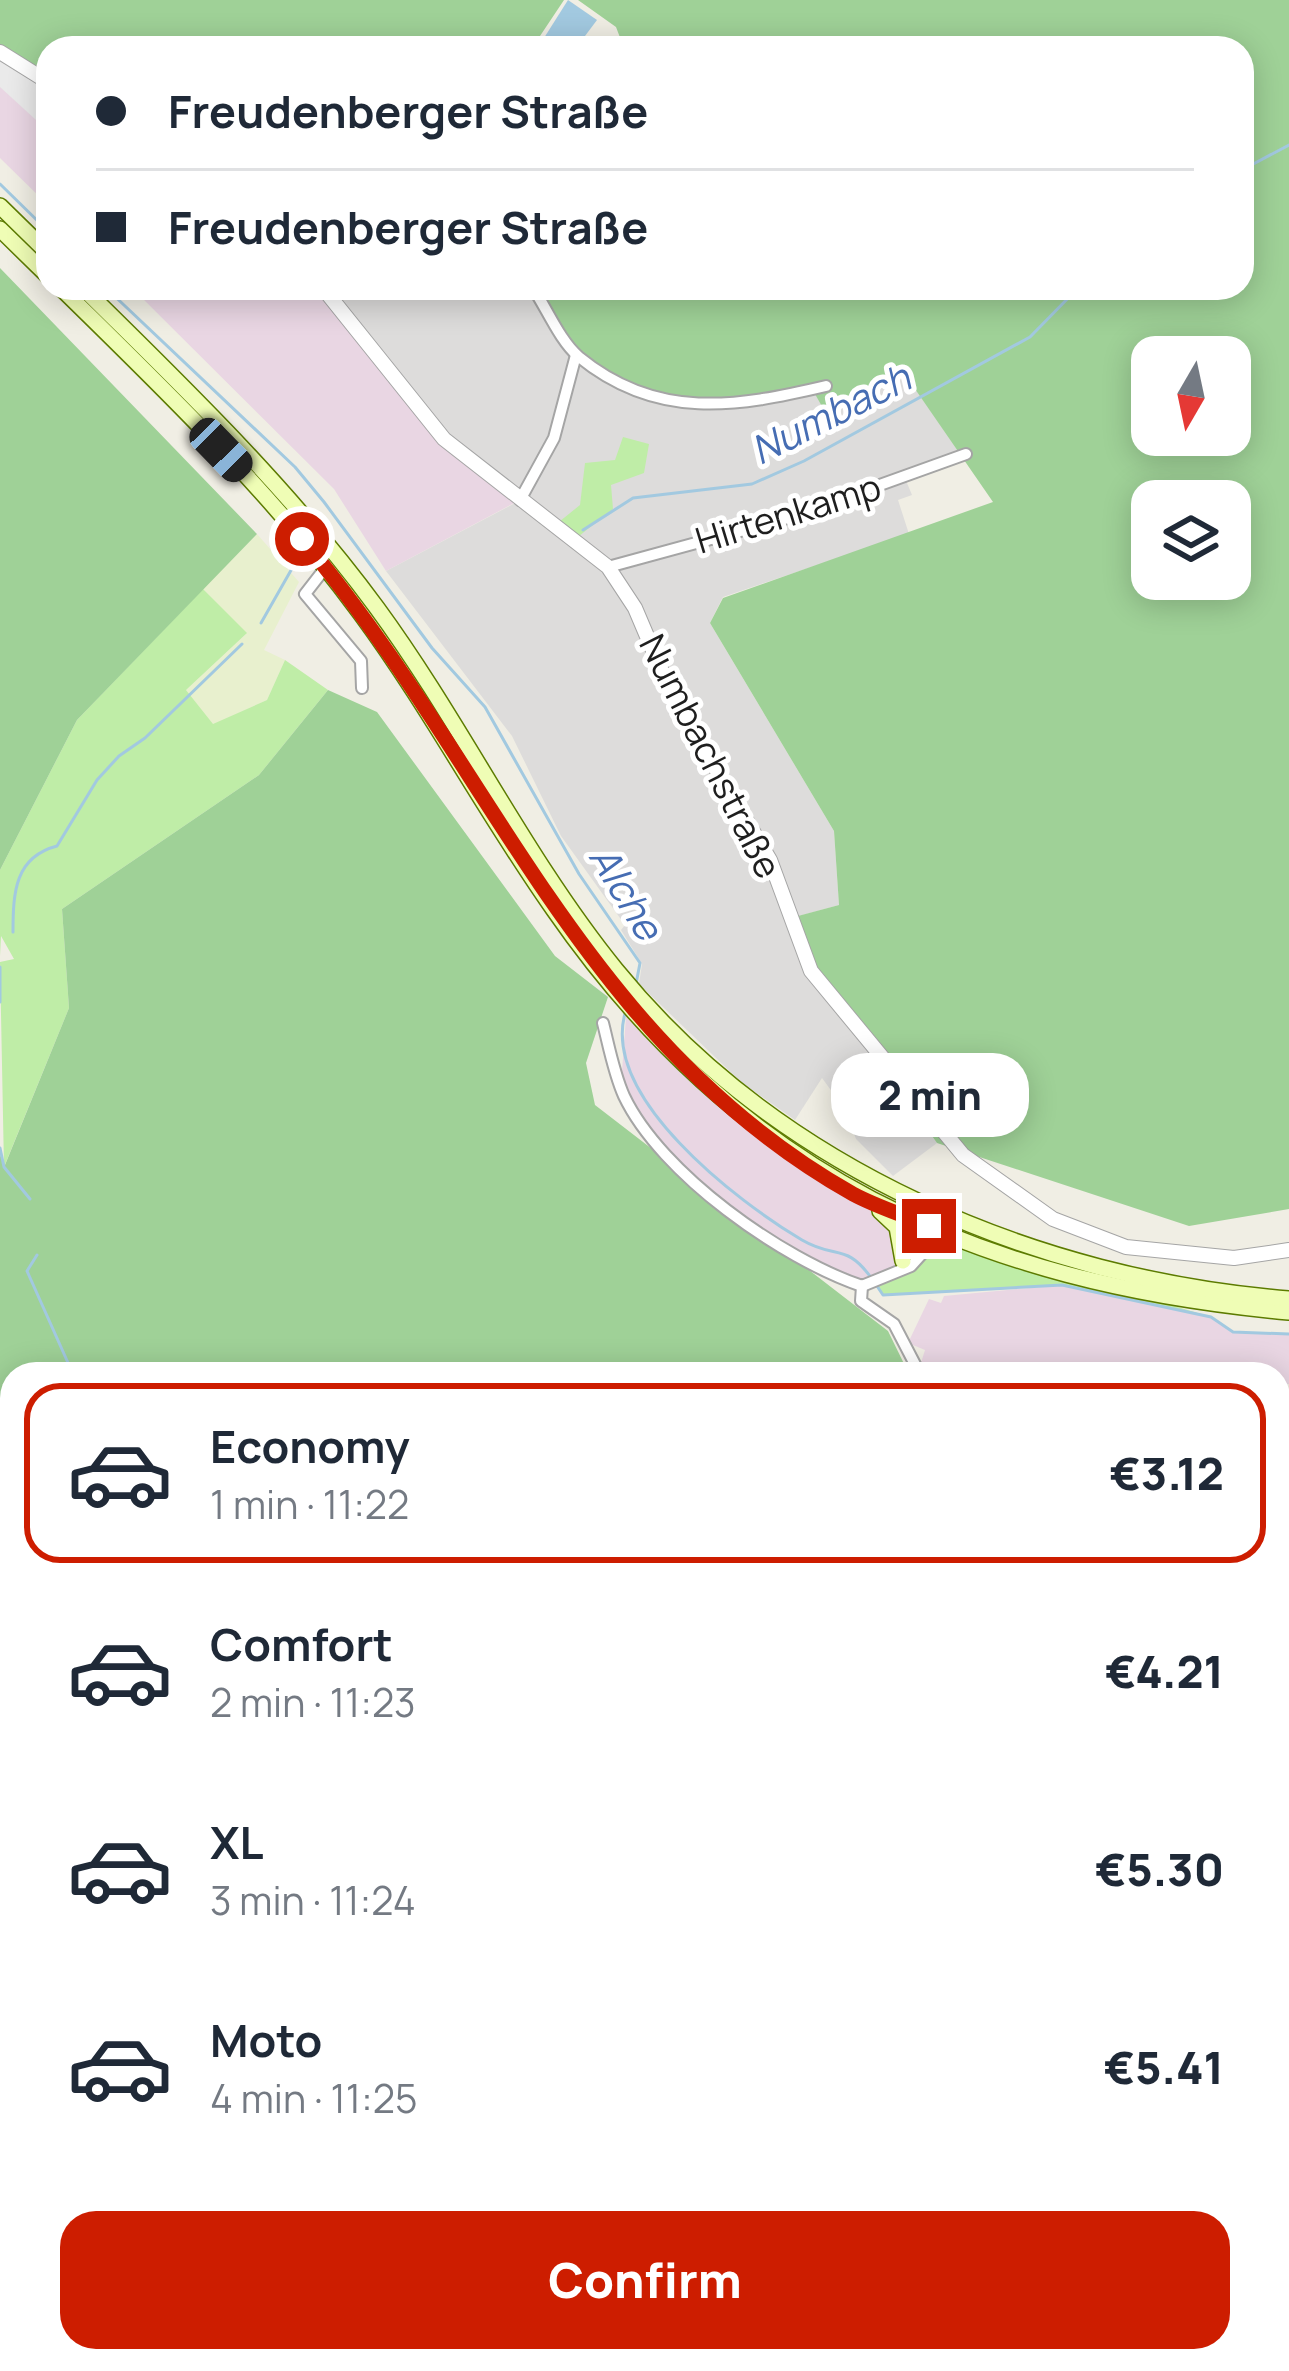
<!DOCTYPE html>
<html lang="en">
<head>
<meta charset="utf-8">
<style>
	:root { --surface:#fff; --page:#f2f2f3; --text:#1f2937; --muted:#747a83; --line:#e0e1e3; --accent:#cd1d00 }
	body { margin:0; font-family:Manrope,sans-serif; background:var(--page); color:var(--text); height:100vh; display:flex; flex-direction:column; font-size:45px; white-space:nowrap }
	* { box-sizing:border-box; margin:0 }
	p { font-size:39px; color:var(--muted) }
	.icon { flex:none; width:66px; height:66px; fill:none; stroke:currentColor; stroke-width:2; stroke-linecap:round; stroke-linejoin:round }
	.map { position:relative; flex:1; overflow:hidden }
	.panel { position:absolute; left:0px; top:1362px; width:1290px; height:1011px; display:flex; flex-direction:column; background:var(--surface); border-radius:36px 36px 0 0; box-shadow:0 6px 30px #0003 }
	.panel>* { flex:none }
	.hud { position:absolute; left:36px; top:36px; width:1218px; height:264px; border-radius:36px; box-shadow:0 6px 30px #0003; display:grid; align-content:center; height:264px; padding:0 60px; background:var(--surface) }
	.needle { width:78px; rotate:189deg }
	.controls { position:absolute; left:1131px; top:336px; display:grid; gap:24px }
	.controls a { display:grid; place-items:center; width:120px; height:120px; border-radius:24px; background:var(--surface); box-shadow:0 6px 30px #0003; font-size:60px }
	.end { position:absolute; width:54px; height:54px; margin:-27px; border:15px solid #cd1d00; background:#fff; box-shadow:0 0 0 6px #fff }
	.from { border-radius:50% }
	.bubble { position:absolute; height:84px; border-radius:36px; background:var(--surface); box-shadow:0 6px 30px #0003; font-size:39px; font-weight:800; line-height:84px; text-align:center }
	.car { position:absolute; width:36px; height:72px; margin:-36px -18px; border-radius:15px; box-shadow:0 0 9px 3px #0007; background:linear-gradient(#222 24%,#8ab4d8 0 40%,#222 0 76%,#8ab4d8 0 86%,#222 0) }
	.hud b { display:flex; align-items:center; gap:42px; height:114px; font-size:45px }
	.hud b+b { border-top:3px solid var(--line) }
	.hud i { width:30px; height:30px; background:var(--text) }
	ul { padding:21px 0 0; list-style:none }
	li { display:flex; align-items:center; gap:36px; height:180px; margin:0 24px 18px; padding:0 36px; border:6px solid transparent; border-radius:36px }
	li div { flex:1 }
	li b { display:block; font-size:45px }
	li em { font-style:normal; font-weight:800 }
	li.current { border-color:var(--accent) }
	li>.icon { width:108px; height:108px; stroke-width:1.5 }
	.button { display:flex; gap:24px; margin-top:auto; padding:24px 60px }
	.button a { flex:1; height:138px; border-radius:36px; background:var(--accent); color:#fff; font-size:48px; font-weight:800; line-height:138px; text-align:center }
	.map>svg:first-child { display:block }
	.residential { fill:#dddcdb }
	.industrial { fill:#e9d6e3 }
	.farmland { fill:#e8f0ce }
	.grass { fill:#bfeda7 }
	.forest { fill:#9fd197; fill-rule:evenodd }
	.parking { fill:#eaeaea }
	.water { fill:#a2c9e0 }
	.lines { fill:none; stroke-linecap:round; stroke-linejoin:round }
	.stream { stroke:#a2c9e0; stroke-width:3 }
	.minor-casing { stroke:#a5a5a5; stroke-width:14 }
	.tertiary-casing { stroke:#a5a5a5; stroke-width:16 }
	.secondary-casing { stroke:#5c7b00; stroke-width:18 }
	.minor { stroke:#fff; stroke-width:10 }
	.tertiary { stroke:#fff; stroke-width:14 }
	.secondary { stroke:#effdb5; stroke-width:15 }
	.route { stroke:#cd1d00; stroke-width:15 }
	.labels { text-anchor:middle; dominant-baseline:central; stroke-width:10; stroke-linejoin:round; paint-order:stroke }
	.street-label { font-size:36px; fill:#1e1e1e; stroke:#fff }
	.water-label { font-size:39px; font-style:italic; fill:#466db3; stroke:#fff }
</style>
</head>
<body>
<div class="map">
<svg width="1289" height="2371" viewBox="0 0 1289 2371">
	<rect width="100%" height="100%" fill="#f0eee4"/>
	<g class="residential">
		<polygon points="323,288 547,288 544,304 826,386 825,410 904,372 958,451 902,471 912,495 898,500 909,534 723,597 710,623 834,831 839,905 799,916 823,982 937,1143 893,1176 856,1139 844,1108 822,1078 795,1120 741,1082 639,984 642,964 621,930 625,925 561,836 512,736 386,571 519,501 469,462"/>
		<polygon points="1289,1564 1289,2049 1278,2044 1278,1569"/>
	</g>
	<g class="industrial">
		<polygon points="0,52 48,82 48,205 0,158"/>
		<polygon points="132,288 323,288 411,401 520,500 386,571 334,489"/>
		<polygon points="627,1004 659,1041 892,1220 902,1268 862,1286 813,1269 660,1155 620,1098"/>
		<polygon points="1062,1285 1211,1317 1233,1332 1289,1334 1289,1384 1280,1385 1279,1399 1278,1374 926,1374 920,1366 925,1350 908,1343 929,1299 941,1303 944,1296"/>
	</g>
	<polygon class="farmland" points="257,534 299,582 264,650 285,660 267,700 213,725 186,690 246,634 203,589"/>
	<g class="grass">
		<polygon points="623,437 649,444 644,473 611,485 613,509 574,540 554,526 580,505 585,463 615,460"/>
		<polygon points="203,589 247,633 186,690 213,724 267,700 285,660 328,690 259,775 62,909 69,1008 4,1167 0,962 14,959 1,936 0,956 0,870 77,720"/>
		<polygon points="929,1226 1007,1256 1211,1317 1062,1285 883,1295 872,1280 890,1275 930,1245"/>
		<polygon points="1278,2251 1289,2252 1289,2371 709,2371 750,2361 1278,2361"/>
	</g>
	<g class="forest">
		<polygon points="0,0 564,0 532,48 48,48 48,82 0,52"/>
		<path d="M578 0H1289V1209L1189 1226 937 1143 823 982 798 916 839 905 834 831 710 623 723 598 993 502 904 373 824 410 815 394 822 389 701 408 622 385 576 355 544 304 547 288H1242V48H624L616 27ZM1152 357H1230V435H1152ZM1152 501H1230V579H1152Z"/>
		<polygon points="0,268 257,534 77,720 0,870"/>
		<polygon points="328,690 377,712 555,956 608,997 586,1063 595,1105 888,1331 909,1374 12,1374 12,2361 750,2361 709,2371 0,2371 0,1155 5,1165 69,1008 62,909 259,775"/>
		<polygon points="1278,2044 1289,2049 1289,2252 1278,2251"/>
	</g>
	<polygon class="parking" points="0,52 48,82 48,131 0,87"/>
	<polygon class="water" points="568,0 597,20 576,48 558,48 544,38"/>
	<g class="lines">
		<g class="stream">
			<polyline points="1242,170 1289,145"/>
			<polyline points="0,184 48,231"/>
			<polyline points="106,288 295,467 324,502 432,648 485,707 579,874 640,963 636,984"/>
			<polyline points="583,530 633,498 752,484 804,461 1030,337 1078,288"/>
			<polyline points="261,623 294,565"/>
			<path d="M13 932C13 892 15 857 57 846L97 780 119 756 145 738 242 644"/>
			<polyline points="0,967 0,1002"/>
			<path d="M626 1010C598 1096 738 1202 802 1240 836 1260 846 1242 872 1279"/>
			<polyline points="0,1148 4,1167 30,1199"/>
			<polyline points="37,1255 27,1271 73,1374"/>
			<polyline points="877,1286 883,1295 1062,1285 1211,1317 1233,1332 1289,1334"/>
			<polyline points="500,2361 506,2371"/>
		</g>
		<g class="minor-casing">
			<g id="minor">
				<path d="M533 288C547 309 560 341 579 357 657 421 737 407 826 386"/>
				<polyline points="520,500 554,438 576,355"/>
				<polyline points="326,567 305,594 361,661 362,688"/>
				<polyline points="608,567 788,518 966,454"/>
				<path d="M603 1023C609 1047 614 1074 624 1096 661 1174 782 1259 862 1286L911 1266 930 1245 929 1226 936 1208"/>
				<polyline points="903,1261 918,1231 929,1226"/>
				<polyline points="862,1286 861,1301 894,1324 920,1374"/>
				<polyline points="1278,1420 1289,1419"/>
				<polyline points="1278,1477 1289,1506"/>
				<polyline points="1278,1617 1289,1635"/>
				<polyline points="1278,1675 1289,1685"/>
				<polyline points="1278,1924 1289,1947"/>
			</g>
		</g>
		<g class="tertiary-casing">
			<g id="tertiary">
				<polyline points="0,52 48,82"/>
				<polyline points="323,288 444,439 608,567 635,608 672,695 770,860 811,971 963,1155 1053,1219 1126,1247 1234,1258 1289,1250"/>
			</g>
		</g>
		<g class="secondary-casing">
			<g id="secondary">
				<polyline points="0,206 48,253"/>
				<polyline points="0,229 48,276"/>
				<path d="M61 288C166 391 274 495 361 614 431 709 486 814 554 910 738 1175 973 1283 1289 1312"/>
				<path d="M83 288C186 389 291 491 377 608 462 724 525 858 616 970 778 1169 1036 1279 1289 1299"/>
				<polyline points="880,1211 897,1227 903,1261"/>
			</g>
		</g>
		<use href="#minor" class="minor"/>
		<use href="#tertiary" class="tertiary"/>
		<use href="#secondary" class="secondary"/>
	</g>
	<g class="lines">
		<path class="route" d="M302 539C492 765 580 1040 853 1194 877 1207 904 1215 929 1226"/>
	</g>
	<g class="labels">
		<g class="street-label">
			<text transform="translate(788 513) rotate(-17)">Hirtenkamp</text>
			<text transform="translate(711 756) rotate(63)">Numbachstraße</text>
		</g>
		<g class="water-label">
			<text transform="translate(830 413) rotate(-27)">Numbach</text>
			<text transform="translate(627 892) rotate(59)">Alche</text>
		</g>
	</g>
</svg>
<div class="controls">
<a><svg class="needle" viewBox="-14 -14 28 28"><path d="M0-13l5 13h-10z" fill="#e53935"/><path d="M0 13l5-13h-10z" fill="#747a83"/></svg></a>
<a><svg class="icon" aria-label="layers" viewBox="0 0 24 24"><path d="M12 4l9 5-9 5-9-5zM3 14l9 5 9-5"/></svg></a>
</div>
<i class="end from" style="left:302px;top:539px"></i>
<i class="end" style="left:929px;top:1226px"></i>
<div class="bubble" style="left:831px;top:1053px;width:198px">2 min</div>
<i class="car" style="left:221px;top:450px;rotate:136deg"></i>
<div class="hud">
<b><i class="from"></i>Freudenberger Straße</b>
<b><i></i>Freudenberger Straße</b>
</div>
<section class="panel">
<ul>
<li class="current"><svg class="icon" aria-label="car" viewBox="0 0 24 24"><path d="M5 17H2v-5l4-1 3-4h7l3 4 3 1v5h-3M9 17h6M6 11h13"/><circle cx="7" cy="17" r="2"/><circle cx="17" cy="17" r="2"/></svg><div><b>Economy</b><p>1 min · 11:22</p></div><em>€3.12</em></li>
<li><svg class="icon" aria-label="car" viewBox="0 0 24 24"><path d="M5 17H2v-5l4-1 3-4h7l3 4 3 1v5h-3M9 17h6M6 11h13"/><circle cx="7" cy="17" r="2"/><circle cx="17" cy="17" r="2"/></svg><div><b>Comfort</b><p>2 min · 11:23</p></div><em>€4.21</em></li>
<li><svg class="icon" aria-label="car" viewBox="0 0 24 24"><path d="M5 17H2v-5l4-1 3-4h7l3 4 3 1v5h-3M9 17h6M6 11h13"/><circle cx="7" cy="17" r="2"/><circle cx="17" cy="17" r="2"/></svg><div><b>XL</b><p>3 min · 11:24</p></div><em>€5.30</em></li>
<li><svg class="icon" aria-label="car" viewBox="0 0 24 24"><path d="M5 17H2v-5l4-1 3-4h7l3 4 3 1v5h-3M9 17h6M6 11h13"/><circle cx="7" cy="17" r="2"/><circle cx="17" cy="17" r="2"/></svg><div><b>Moto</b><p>4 min · 11:25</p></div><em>€5.41</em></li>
</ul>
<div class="button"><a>Confirm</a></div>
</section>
</div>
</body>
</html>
